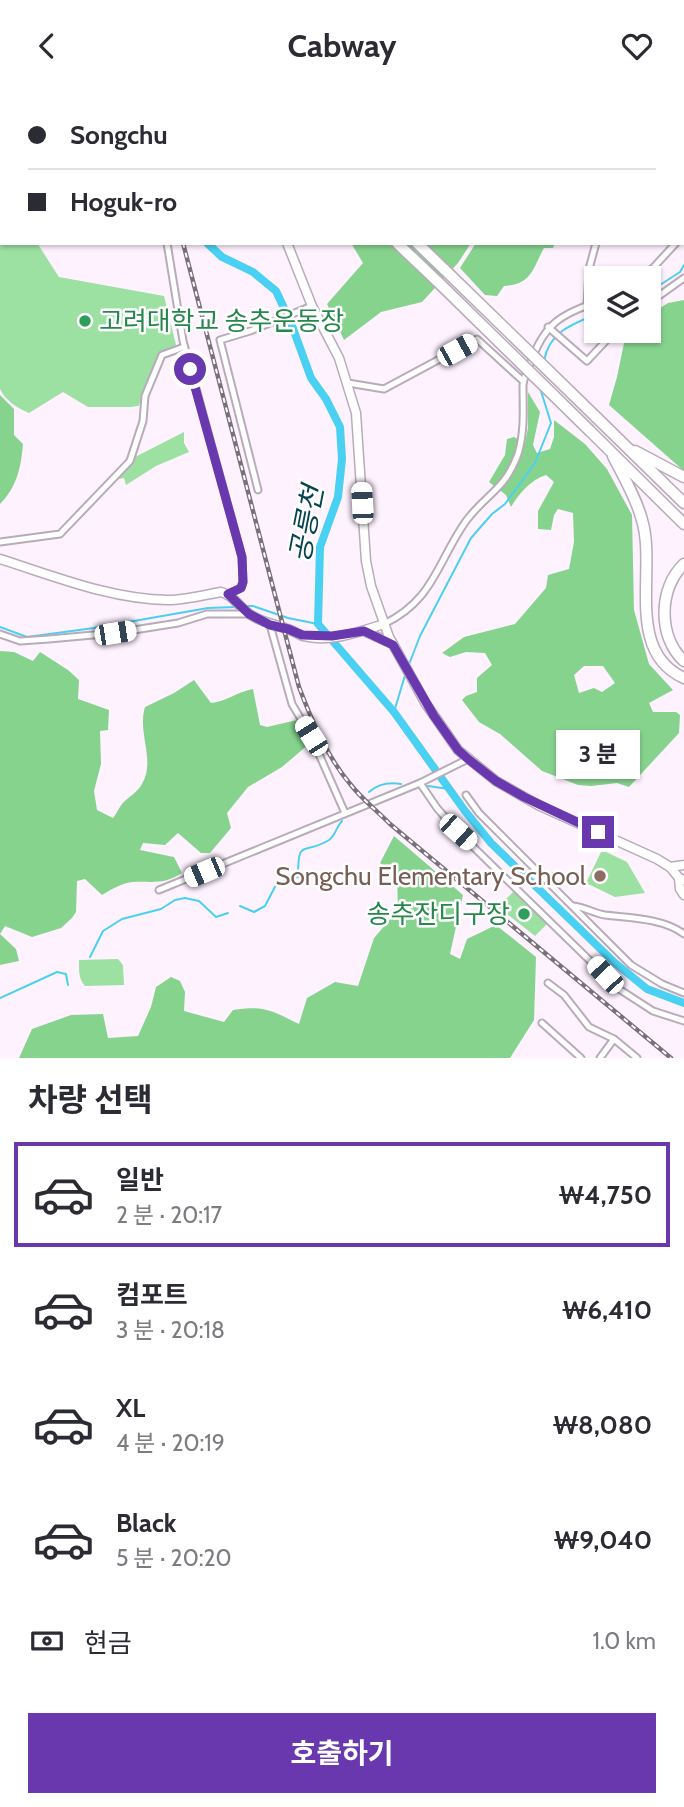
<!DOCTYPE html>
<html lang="ko">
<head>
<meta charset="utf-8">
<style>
	:root { --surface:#fff; --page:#f2f2f3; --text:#2b2b33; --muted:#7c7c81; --line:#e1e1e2; --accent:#6938af }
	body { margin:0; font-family:Cabin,"Noto Sans KR",sans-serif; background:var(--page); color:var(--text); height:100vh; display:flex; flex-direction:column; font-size:26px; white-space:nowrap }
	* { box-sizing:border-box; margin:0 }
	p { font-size:23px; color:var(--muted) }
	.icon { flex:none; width:38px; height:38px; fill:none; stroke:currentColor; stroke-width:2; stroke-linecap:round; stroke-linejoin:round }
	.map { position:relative; height:967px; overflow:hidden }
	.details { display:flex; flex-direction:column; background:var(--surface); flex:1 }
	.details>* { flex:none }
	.banner { position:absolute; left:0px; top:0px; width:684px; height:154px; box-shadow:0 2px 5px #0004; display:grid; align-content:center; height:154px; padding:0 28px; background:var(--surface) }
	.tools { position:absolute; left:584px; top:175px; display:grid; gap:14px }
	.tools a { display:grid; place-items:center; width:77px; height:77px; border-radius:0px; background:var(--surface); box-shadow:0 2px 5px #0004; font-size:35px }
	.end { position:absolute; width:32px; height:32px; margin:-16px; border:9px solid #6938af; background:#fff; box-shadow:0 0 0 4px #fff }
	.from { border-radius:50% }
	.bubble { position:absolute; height:49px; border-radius:0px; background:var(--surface); box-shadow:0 2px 5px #0004; font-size:23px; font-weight:700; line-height:49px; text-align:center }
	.car { position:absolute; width:21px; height:42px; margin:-21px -10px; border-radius:9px; box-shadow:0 0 5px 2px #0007; background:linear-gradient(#fff 24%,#345 0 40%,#fff 0 76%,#345 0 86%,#fff 0) }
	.banner b { display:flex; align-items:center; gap:24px; height:66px; font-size:26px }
	.banner b+b { border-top:2px solid var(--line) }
	.banner i { width:18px; height:18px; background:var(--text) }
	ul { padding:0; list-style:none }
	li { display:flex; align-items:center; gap:21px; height:105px; margin:0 14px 10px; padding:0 14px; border:4px solid transparent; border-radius:0px }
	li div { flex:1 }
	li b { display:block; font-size:26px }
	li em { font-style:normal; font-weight:700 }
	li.selected { border-color:var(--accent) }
	li>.icon { width:63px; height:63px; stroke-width:1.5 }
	h2 { padding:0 28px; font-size:32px; line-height:84px }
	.pay { display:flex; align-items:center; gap:18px; height:77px; padding:0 28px; font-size:26px }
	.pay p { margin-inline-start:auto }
	.action { display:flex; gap:14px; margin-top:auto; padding:14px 28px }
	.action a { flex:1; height:80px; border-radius:0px; background:var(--accent); color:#fff; font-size:28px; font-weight:700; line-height:80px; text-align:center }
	header { display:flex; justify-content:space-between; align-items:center; height:91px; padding:0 28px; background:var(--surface); font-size:32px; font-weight:700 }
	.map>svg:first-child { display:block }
	.green { fill:#9ce0a2 }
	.forest { fill:#86d38e; fill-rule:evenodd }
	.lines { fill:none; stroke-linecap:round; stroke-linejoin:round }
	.stream { stroke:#4ad0f2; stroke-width:2 }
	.river { stroke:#4ad0f2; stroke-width:8 }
	.street-casing { stroke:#b7acb8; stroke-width:9 }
	.secondary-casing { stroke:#b7acb8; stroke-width:11 }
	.highway-casing { stroke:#b7acb8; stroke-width:13 }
	.street { stroke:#fff; stroke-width:5 }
	.secondary { stroke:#fff; stroke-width:8 }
	.highway { stroke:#fff; stroke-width:10 }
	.rail-casing { stroke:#797179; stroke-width:4.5 }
	.rail { stroke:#fff; stroke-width:2; stroke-dasharray:5; stroke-linecap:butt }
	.highway-bridge-casing { stroke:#b7acb8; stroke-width:13; stroke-linecap:butt }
	.highway-bridge { stroke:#fff; stroke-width:10 }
	.route { stroke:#6938af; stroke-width:9 }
	.leisure-dot { fill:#2e9e5b; stroke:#fff; stroke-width:2.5 }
	.education-dot { fill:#8d6e63; stroke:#fff; stroke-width:2.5 }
	.labels { text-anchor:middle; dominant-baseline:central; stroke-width:5; stroke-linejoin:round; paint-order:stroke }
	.leisure-label { font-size:26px; fill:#27864d; stroke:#fff; text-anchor:start }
	.education-label { font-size:26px; fill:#785e54; stroke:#fff; text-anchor:end }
	.water-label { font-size:28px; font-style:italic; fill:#064351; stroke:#fff }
</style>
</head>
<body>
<header><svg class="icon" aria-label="back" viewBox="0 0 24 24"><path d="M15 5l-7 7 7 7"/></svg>Cabway<svg class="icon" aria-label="heart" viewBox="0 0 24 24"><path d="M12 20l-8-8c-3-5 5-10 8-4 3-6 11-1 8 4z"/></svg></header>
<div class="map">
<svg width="684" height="967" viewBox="0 0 684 967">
	<rect width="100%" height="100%" fill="#fef2ff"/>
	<g class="green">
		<path d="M0 122 2 152H37L59 186 164 205 176 254 161 262C155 281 143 296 139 315H131L137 316H88L63 301 29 322C16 316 6 310 0 298Z"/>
		<polygon points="184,341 184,352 189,361 156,375 126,394 124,387 114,389 135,366"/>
		<polygon points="602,759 627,771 645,802 615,806 586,792"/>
		<polygon points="516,798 549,831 535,845 498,816"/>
		<path d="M118 868 123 874 124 894 85 895C78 887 79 878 79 869Z"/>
	</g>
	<g class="forest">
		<polygon points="0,0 126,0 126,2 2,2 2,120"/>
		<polygon points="513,0 684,0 684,38 682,2 513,2"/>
		<polygon points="351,152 471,152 458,172 422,211 381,221 344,249 327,213 363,172"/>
		<path d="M476 152H555L553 157H544C532 179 532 193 504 195L497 205 485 204 460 177Z"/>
		<polygon points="684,209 684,380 609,314 617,286 624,252 633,240 649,240 649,224 668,212"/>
		<path d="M528 301 540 321 533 354 537 362 550 358 554 346V329L585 353 607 378 632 424 634 519 649 573 673 599 649 612 653 621H676L680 624 679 642 629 696 617 692 591 695 578 694 542 680 500 643 479 631 462 609 466 605 477 601V587L492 574 485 562 466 561 450 566 442 562 464 546 515 533 546 497 548 484 569 478 574 451 573 422 558 418 554 424 551 439 538 438V420L554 391 546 384C530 389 519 403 511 416L506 404 489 391 505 364 507 348 514 346 525 352 528 337ZM584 575H603L615 592 602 601 594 597 579 602 574 584Z"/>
		<path d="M0 304 14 318V344L23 353C21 376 17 396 0 413Z"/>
		<path d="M0 560 14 561 33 570 40 561 68 579 79 589 78 608 109 619 108 639 100 640 101 673 94 700 97 719 113 727C116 723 119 717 122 713 128 706 138 701 142 693 156 669 137 642 145 616L174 602 194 589 211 612C228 610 236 601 253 598L260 634 267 636 297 629 309 653 282 676 248 696 227 722 231 737 210 762H201L178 742 165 754 143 752 140 759 174 766 182 782C163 794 154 790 133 791 122 792 112 798 102 804L85 788 77 790 76 821 72 827 61 837 32 846 5 835 0 843 16 858 19 870 0 874Z"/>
		<path d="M394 745 463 804 450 863 460 868 467 848 496 834 536 866 534 929 510 967H19L32 938 71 924 103 923 108 947 138 945 151 916 156 896 171 886 180 890 185 901 184 920 224 931 233 919C265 914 272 920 299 933L307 907 335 891 358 895 374 847 398 819 397 784 380 772Z"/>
	</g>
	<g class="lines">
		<g class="stream">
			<polyline points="649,201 680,181 684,174"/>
			<path d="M544 270C549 241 572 233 597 223"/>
			<polyline points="245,515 253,515 288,527 318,533"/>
			<polyline points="0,536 27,546 94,537 208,517 236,516"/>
			<polyline points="408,576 420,545 471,447 492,423 505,413 535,372 551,332 540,297"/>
			<polyline points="394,621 406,581"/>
			<polyline points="428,695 449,698"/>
			<path d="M369 701C378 693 389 691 401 693"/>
			<path d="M240 815 254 821 265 815 277 792 298 786C298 746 303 765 329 749 336 744 336 736 342 730"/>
			<polyline points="90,866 103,840 122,828 161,818 175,809 185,807 199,810 216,826 228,822"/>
			<polyline points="0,907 57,881 66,883 68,894"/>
		</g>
		<g class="river">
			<polyline points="221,0 222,2"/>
			<polyline points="207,152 222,166 253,181 276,200 291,232 311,287 326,308 340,336 342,368 338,406 320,456 318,533 394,621 465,720 491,752 614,871 647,898 684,912"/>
		</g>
		<g class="street-casing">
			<g id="street">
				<polyline points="682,78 684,78"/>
				<polyline points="682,143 684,140"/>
				<polyline points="167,152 183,250 242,466 243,491 241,497 228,503"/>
				<polyline points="639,187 653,177 676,152"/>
				<polyline points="649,212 684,187"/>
				<polyline points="587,215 589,178 596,152"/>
				<polyline points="548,236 587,270 615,240"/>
				<polyline points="348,292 384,298 477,248 523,290"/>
				<polyline points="258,399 220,249 250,240 312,215"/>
				<polyline points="0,451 60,443 130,370 143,330 145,305 162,264 184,256"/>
				<path d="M384 533C434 509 437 471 466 430 486 403 505 399 518 363 525 340 523 317 523 294 524 285 529 276 532 268 545 233 561 223 597 211"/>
				<polyline points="270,534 292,613 311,645 345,722"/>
				<polyline points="0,543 20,550 49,548 115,542 178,532 207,523 248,523"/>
				<polyline points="420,692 437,717 458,741 619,898 653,920 684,930"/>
				<polyline points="466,704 479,722 631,874 662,893 684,902"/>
				<polyline points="159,799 420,692 468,668"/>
				<path d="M573 815C585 816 593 822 605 824 630 827 663 827 684 843"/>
				<polyline points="548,892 564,904 589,936 614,948"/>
				<polyline points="542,932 581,967"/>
				<polyline points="600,967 614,948 637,967"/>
			</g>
		</g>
		<g class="secondary-casing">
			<g id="secondary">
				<polyline points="236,0 237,2"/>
				<polyline points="287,152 312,215 339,267 356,322 366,470 371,495 389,546 426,613 458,659 496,690 538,714 657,768 670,776 679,787 684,789"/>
				<path d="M0 468C54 485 110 508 168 509 185 509 204 504 221 501 234 504 240 518 251 524 263 532 275 533 287 538 293 539 297 543 303 545 329 552 359 541 384 533"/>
				<polyline points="364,540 393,553"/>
				<polyline points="670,776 684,774"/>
				<polyline points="679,787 680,798 684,804"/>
			</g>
		</g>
		<g class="highway-casing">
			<g id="highway">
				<polyline points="265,0 267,2"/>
				<polyline points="290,0 291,2"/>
				<polyline points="397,152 438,191"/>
				<polyline points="417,152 445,179"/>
				<polyline points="597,327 684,412"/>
				<polyline points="590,340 684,433"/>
				<polyline points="635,360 684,386"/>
				<path d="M613 365C623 385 636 406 642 429 657 478 624 560 684 587"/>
				<path d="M684 473C658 497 658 547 684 570"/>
			</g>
		</g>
		<use href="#street" class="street"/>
		<use href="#secondary" class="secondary"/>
		<use href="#highway" class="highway"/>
		<g class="rail-casing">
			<g id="rail">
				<polyline points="144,0 144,2"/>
				<path d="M183 152 299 596C312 630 327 666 351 694 362 708 377 720 390 733L671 967"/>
			</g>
		</g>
		<use href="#rail" class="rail"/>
		<g class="highway-bridge-casing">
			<g id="highway-bridge">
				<polyline points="445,179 597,327"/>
				<polyline points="438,191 590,340"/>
			</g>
		</g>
		<use href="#highway-bridge" class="highway-bridge"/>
	</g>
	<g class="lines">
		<polyline class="route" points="190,278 242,466 243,491 241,497 228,503 249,523 270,534 288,538 302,544 332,545 364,540 393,554 434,625 458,659 468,668 496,690 524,706 598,741"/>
	</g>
	<g class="leisure-dot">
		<circle cx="85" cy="230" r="7"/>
		<circle cx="524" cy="823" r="7"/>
	</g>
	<circle class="education-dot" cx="600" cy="785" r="7"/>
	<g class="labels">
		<g class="leisure-label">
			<text x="99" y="230">고려대학교 송추운동장</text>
			<text x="510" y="823" text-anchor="end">송추잔디구장</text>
		</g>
		<g class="education-label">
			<text x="586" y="785">Songchu Elementary School</text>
		</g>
		<g class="water-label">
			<text transform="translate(306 433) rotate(-79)">공릉천</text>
		</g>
	</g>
</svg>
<div class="tools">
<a><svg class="icon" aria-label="layers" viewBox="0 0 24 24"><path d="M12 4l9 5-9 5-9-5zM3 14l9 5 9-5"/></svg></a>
</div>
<i class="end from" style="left:190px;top:278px"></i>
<i class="end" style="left:598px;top:741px"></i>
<div class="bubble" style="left:556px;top:639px;width:84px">3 분</div>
<i class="car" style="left:457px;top:259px;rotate:61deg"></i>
<i class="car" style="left:362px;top:412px;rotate:357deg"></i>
<i class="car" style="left:115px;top:542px;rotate:81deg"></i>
<i class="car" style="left:311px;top:645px;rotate:328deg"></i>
<i class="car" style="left:458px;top:741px;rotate:132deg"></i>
<i class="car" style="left:204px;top:781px;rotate:247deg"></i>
<i class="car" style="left:605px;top:884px;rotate:317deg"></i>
<div class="banner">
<b><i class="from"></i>Songchu</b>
<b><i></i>Hoguk-ro</b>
</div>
</div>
<section class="details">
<h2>차량 선택</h2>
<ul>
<li class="selected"><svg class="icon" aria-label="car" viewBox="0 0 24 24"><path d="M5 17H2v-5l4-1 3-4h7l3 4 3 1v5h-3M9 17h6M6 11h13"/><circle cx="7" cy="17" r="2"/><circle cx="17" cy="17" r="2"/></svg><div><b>일반</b><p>2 분 · 20:17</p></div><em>₩4,750</em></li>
<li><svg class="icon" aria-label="car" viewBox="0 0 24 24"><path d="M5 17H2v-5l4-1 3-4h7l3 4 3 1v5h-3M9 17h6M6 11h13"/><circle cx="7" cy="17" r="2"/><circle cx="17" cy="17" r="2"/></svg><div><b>컴포트</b><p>3 분 · 20:18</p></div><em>₩6,410</em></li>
<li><svg class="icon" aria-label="car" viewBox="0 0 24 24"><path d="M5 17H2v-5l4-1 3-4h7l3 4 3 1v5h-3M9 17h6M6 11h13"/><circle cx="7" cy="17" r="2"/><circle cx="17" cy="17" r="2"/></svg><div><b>XL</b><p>4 분 · 20:19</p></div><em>₩8,080</em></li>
<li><svg class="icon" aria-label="car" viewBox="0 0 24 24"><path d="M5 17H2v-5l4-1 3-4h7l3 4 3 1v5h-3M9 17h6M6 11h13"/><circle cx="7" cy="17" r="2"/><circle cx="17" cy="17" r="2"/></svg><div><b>Black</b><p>5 분 · 20:20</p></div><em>₩9,040</em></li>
</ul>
<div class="pay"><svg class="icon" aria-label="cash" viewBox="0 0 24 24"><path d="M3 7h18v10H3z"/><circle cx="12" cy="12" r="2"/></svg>현금<p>1.0 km</p></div>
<div class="action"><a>호출하기</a></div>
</section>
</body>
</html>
